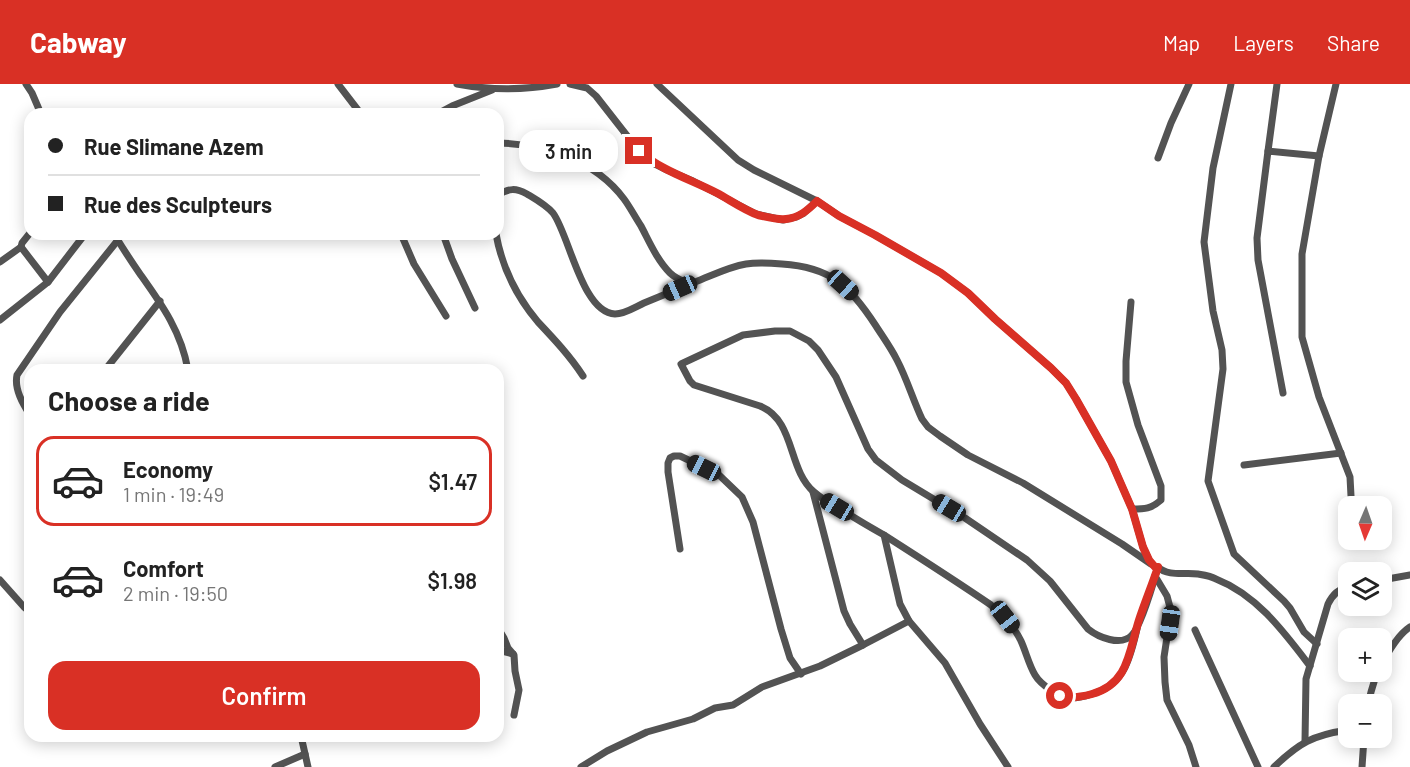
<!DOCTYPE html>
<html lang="en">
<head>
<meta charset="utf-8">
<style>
	:root { --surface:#fff; --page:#f2f2f2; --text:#222; --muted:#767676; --line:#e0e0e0; --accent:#d93025 }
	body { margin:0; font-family:Barlow,sans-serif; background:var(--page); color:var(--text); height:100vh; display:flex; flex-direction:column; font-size:22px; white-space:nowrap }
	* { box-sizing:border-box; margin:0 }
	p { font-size:20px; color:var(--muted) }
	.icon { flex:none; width:33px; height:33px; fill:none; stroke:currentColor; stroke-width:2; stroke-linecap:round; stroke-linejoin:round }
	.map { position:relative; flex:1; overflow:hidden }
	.side { position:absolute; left:24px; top:280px; width:480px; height:378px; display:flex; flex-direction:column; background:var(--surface); border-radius:18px; box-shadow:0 3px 15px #0003 }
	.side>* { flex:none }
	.banner { position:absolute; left:24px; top:24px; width:480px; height:132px; border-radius:18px; box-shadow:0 3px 15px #0003; display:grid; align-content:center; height:132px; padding:0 24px; background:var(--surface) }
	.needle { width:39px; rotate:182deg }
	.fabs { position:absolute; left:1338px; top:412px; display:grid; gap:12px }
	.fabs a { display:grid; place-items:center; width:54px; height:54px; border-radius:12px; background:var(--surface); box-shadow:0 3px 15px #0003; font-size:30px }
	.end { position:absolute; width:27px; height:27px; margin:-14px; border:8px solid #d93025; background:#fff; box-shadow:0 0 0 3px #fff }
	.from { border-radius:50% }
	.bubble { position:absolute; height:42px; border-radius:18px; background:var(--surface); box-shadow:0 3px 15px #0003; font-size:20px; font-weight:600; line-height:42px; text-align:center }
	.car { position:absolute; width:18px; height:36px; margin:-18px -9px; border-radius:8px; box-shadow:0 0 4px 2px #0007; background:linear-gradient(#222 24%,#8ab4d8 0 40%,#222 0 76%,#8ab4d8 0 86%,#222 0) }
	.banner b { display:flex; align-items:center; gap:21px; height:57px; font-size:22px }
	.banner b+b { border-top:2px solid var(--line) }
	.banner i { width:15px; height:15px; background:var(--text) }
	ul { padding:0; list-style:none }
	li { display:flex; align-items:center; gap:18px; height:90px; margin:0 12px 9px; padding:0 12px; border:3px solid transparent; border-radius:18px }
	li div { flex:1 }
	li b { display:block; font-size:22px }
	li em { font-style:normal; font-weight:600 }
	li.active { border-color:var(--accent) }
	li>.icon { width:54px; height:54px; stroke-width:1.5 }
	h2 { padding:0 24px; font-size:27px; line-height:72px }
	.action { display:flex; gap:12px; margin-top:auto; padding:12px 24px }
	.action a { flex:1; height:69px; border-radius:18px; background:var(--accent); color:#fff; font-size:24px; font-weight:600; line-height:69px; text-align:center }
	header { display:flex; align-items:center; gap:36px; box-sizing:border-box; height:84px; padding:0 30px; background:var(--accent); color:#fff }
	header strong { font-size:28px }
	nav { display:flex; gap:33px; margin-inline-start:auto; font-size:21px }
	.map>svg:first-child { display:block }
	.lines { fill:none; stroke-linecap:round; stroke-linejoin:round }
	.street { stroke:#535353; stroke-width:7 }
	.route { stroke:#d93025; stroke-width:8 }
</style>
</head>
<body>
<header>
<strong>Cabway</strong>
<nav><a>Map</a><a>Layers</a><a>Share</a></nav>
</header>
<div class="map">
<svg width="1410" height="683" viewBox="0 0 1410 683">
	<rect width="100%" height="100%" fill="#fff"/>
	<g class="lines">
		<g class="street">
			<polyline points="26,0 32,9 41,30"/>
			<polyline points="338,0 361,30"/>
			<path d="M457 0C489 6 525 6 557 0"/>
			<polyline points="570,0 587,4 596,12 639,67 651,78 667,86 693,97 756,130 783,136 796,133 804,129 817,117"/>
			<path d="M657 0 738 76 754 86 817 117 839 132 875 151 941 189 968 209 995 235 1051 284 1066 299 1076 315 1111 377 1132 425 1143 463 1149 476 1155 483H1158C1168 493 1186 488 1198 490 1204 491 1211 492 1216 495 1257 511 1284 548 1310 582"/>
			<polyline points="1231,0 1213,84 1204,158 1213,227 1222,266 1223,285 1208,397 1234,470 1284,517 1290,524 1304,548 1317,560"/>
			<polyline points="1336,0 1319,72 1302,170 1302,253 1319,313 1350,393 1351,412"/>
			<polyline points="437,30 452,22 492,6"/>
			<path d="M498 59C545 60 595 76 624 115 630 123 635 133 641 142 649 157 657 176 670 189 675 194 682 197 689 200"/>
			<polyline points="1268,67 1277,0"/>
			<polyline points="1158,74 1171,39 1189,0"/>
			<path d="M498 111C509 104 516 104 527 110 537 116 546 121 553 129 569 150 582 229 615 230 625 230 635 223 644 219 661 212 678 205 695 198 711 192 728 183 746 180 758 178 770 179 782 180 831 183 850 202 876 242 883 253 891 264 897 276 907 295 913 316 922 335L928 343 940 352 968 371 1023 399 1122 460 1151 480"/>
			<path d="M114 150C122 163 131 177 140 190 162 221 181 247 188 286"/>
			<polyline points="401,150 414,180 446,232"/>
			<polyline points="443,150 452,175 475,224"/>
			<path d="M496 150C502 183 516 212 538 238 554 255 570 272 583 292"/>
			<polyline points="0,178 21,163"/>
			<polyline points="48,198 85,150"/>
			<path d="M1131 218 1126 277V298L1138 341 1161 402V416C1151 425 1145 425 1132 425"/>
			<polyline points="0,236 48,198 21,163 22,159 30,149"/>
			<polyline points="105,286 160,217"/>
			<polyline points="1283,309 1258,176 1257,154 1268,67 1319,72"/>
			<path d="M30 331C23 320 14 305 17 291L60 228 118 156"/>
			<polyline points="1244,381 1341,369"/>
			<polyline points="813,408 844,527 850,540 863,561 909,537 900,520 884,451"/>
			<polyline points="680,465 668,388 668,379 670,374 674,372 680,372 718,390 742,413 753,438 781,545 790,574 801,590"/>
			<polyline points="1155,492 1167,512 1171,527 1164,573 1165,598 1167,616 1189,661 1196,683"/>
			<polyline points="0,496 24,523 30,528"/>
			<polyline points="1382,496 1410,491"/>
			<polyline points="909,537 945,579 980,640 1008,683"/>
			<path d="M1139 537C1131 568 1128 600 1092 610 1076 615 1067 617 1052 607 1046 603 1039 598 1035 591 1029 581 1026 568 1021 557 1014 542 1003 532 991 521 956 497 920 474 884 451 868 442 853 433 837 423 829 419 821 414 814 408 787 385 796 337 760 322L694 301 690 297 681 280 743 251 775 247H790L809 257 818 266 836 293 868 365 876 376 902 396 965 434 1027 476 1050 497 1088 545C1098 553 1121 563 1132 551 1141 542 1154 497 1158 483"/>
			<polyline points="498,544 504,554 508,564 514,571 515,587 519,606 514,631"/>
			<polyline points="1195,546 1258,683"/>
			<polyline points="498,566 513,570"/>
			<path d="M1382 579C1389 567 1398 551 1410 543"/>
			<polyline points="1368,621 1371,608 1377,588"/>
			<polyline points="301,652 308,683"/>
			<path d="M1305 657 1306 595 1328 520C1333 510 1338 506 1348 502"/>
			<polyline points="275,683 305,670"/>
			<polyline points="581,683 607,667 647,648 693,635 715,624 733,621 762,603 820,582 863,561"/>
			<path d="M1274 683C1299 659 1313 651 1348 646"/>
			<polyline points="1362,683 1364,654"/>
		</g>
	</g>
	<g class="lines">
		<path class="route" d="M639 67C662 87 690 95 717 109 730 116 744 126 758 131 767 133 777 136 786 135 799 134 808 126 817 117L839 132 875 151 941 189 968 209 995 235 1051 284 1066 299 1076 315 1111 377 1132 425 1143 463 1149 476 1155 483H1158C1152 501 1145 518 1139 536 1129 567 1129 600 1092 610 1081 613 1071 615 1060 612"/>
	</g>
</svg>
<div class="fabs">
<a><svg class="needle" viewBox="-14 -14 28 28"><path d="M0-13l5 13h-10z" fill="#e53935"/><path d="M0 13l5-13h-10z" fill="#767676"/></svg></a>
<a><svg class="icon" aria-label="layers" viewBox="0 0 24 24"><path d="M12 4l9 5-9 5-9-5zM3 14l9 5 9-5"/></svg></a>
<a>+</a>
<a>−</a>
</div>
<i class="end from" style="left:1060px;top:612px"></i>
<i class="end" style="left:639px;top:67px"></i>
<div class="bubble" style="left:519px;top:46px;width:99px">3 min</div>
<i class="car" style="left:843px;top:201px;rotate:132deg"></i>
<i class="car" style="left:680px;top:204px;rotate:246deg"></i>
<i class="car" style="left:704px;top:384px;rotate:296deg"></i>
<i class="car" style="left:837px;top:423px;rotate:301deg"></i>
<i class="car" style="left:949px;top:424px;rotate:301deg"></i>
<i class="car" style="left:1005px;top:533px;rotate:142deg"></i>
<i class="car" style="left:1170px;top:539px;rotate:188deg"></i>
<div class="banner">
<b><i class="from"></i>Rue Slimane Azem</b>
<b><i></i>Rue des Sculpteurs</b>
</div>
<section class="side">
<h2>Choose a ride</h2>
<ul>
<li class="active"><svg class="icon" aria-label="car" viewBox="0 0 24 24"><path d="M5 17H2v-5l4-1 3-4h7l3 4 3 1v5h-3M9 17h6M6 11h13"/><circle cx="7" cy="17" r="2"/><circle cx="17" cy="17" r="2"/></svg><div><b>Economy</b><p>1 min · 19:49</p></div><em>$1.47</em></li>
<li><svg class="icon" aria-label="car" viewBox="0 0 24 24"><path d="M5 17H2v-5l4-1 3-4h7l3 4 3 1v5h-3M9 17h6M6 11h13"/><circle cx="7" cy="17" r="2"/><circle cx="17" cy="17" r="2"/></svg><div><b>Comfort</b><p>2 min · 19:50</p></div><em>$1.98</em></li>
</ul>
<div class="action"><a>Confirm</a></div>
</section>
</div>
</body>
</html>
